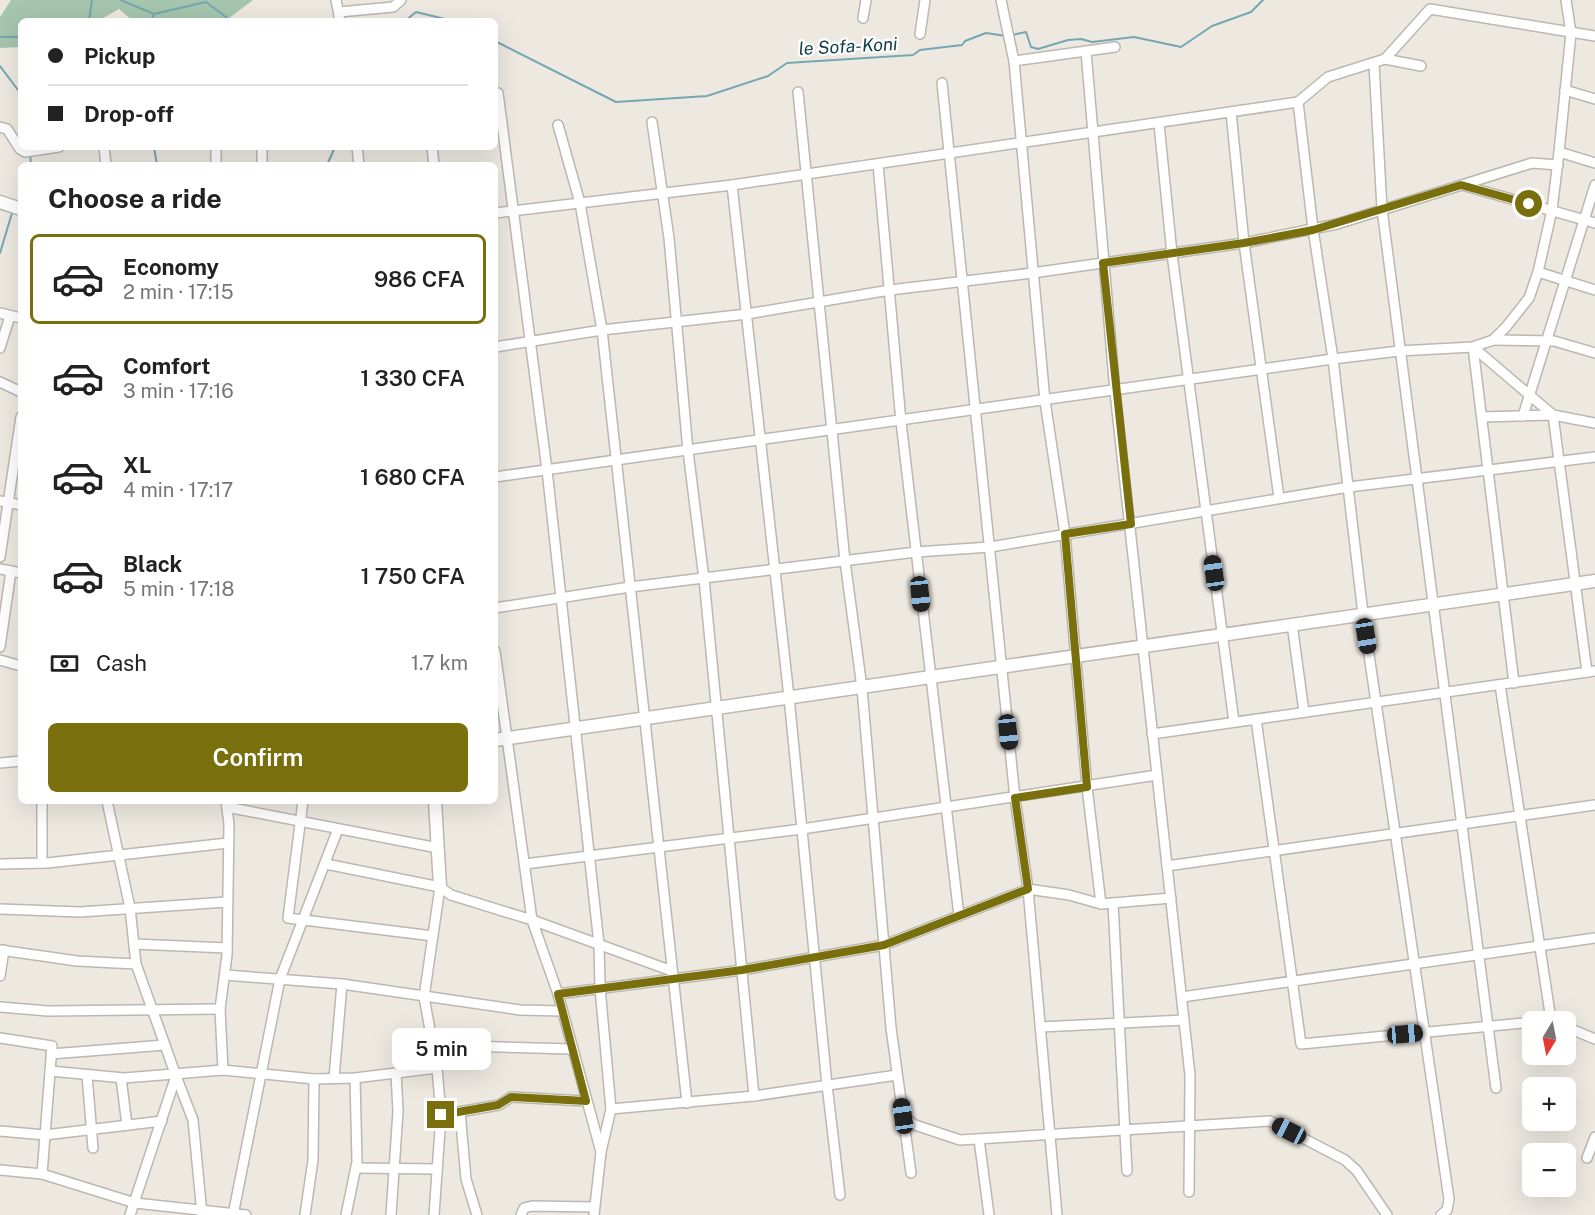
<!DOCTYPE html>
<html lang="en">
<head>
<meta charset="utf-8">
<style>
	:root { --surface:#fff; --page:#f6f6f6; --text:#222; --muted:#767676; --line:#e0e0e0; --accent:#796f0d }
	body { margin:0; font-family:"Public Sans",sans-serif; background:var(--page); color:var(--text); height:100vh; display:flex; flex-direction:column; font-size:22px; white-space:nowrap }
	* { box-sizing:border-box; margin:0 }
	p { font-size:20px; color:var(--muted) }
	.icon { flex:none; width:33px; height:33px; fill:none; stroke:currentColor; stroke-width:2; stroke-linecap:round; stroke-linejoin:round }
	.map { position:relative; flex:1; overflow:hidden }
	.details { position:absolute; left:18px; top:162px; width:480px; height:642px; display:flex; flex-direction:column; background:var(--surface); border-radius:9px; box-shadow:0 6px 24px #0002 }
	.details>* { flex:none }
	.top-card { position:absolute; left:18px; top:18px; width:480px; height:132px; border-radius:9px; box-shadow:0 6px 24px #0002; display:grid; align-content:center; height:132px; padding:0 30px; background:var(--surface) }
	.needle { width:39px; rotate:190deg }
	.tools { position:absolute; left:1522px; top:1011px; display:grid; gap:12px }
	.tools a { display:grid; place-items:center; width:54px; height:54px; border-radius:9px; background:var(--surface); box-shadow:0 6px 24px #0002; font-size:30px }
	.end { position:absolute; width:27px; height:27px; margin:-14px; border:8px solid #796f0d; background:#fff; box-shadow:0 0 0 3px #fff }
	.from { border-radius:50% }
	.bubble { position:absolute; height:42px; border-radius:9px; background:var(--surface); box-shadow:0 6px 24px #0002; font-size:20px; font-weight:600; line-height:42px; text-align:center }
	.car { position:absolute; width:18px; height:36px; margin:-18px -9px; border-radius:8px; box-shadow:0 0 4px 2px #0007; background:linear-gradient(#222 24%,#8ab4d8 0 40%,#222 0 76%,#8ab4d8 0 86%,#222 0) }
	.top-card b { display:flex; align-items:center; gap:21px; height:57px; font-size:22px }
	.top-card b+b { border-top:2px solid var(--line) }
	.top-card i { width:15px; height:15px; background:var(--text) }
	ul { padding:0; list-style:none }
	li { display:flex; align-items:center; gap:18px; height:90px; margin:0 12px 9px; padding:0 18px; border:3px solid transparent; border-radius:9px }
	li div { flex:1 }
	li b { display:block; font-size:22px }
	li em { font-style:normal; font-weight:600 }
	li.active { border-color:var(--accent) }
	li>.icon { width:54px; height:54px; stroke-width:1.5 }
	h2 { padding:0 30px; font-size:27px; line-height:72px }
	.pay { display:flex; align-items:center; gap:15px; height:66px; padding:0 30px; font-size:22px }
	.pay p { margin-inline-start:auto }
	.primary-button { display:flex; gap:12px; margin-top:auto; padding:12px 30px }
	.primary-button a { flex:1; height:69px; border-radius:9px; background:var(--accent); color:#fff; font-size:24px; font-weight:600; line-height:69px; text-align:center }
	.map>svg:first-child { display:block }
	.green { fill:#a5c5ae }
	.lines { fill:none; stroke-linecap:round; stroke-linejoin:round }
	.stream { stroke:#76a6b1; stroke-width:2 }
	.minor-casing { stroke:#bcb7b0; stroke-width:12 }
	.tertiary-casing { stroke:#bcb7b0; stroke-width:15 }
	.minor { stroke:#fff; stroke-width:9 }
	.tertiary { stroke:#fff; stroke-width:12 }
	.route { stroke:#796f0d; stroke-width:8 }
	.labels { text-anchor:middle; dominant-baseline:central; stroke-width:4.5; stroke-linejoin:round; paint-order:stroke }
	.water-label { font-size:18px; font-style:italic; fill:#134049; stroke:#fff }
</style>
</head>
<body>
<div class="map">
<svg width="1595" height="1215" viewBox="0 0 1595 1215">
	<rect width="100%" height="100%" fill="#ede9e1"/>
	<polygon class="green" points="11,0 253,0 225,21 133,21 119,9 98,21 21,21 21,47 0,48 0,17"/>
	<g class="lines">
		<g class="stream">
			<polyline points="121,0 154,14 206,2 231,21"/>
			<polyline points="89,21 92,0"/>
			<polyline points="151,21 154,14"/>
			<polyline points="405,21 416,12 453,21"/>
			<polyline points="1012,35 1026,32 1031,47 1038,49 1068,40 1081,39 1092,42 1134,37 1181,47 1212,26 1251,12 1263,0"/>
			<polyline points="0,37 21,37"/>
			<polyline points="495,41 616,102 707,96 768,76 787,63 913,55 920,50 962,45 965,41 986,33 1006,36"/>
			<polyline points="0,66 21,94"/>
			<polyline points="21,118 21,120"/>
			<polyline points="154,147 157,165"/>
			<polyline points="30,153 31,165"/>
			<polyline points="327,165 335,147"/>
			<polyline points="0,253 12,213"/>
		</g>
		<g class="minor-casing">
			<g id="minor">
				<polyline points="336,0 340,21"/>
				<polyline points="1001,0 1014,61 1045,401 1065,534 1087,787 1101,904"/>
				<polyline points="339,12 393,7 401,0"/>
				<polyline points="863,18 866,0"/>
				<polyline points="920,34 925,0"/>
				<polyline points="1086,51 1115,392 1190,1075 1189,1192"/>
				<polyline points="1385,59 1421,66"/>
				<polyline points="1014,61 1115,47"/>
				<polyline points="1374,64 1382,209 1496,1088"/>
				<polyline points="942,83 1015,798 1028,889 1057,1215"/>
				<polyline points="1565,90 1595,99"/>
				<polyline points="798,92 845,561 862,688 891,1028 911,1173"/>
				<polyline points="498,93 547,470 599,944 600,988 611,1109 601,1152 594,1215"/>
				<polyline points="1298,102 1313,229 1333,359 1363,614 1449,1199 1447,1210 1441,1215"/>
				<polyline points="1231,112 1244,243 1279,498"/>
				<polyline points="652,122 669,238 688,451 704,579 754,1096"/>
				<polyline points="1159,124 1172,254 1234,722"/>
				<polyline points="558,125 580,203 602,330 687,1103"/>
				<polyline points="0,127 7,129 20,149 25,152 59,147"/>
				<polyline points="104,147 106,165"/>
				<polyline points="216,147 216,165"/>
				<polyline points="357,147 359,165"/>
				<polyline points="432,147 434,165"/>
				<polyline points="1559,152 1595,163"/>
				<polyline points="878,164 901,422 959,916"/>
				<polyline points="262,165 262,147"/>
				<polyline points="732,185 789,697 827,1085 840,1195"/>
				<polyline points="1462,185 1595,223"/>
				<polyline points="495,213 732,185 1298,102 1328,77 1385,59 1430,9 1595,36"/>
				<polyline points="1538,272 1595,290"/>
				<polyline points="0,313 21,318"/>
				<polyline points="1493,340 1554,341 1595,353"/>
				<polyline points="495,347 602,330 747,314 890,290 1032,273 1244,243 1337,224 1532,163 1558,165"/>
				<polyline points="0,348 10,316"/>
				<polyline points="0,382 21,392"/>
				<polyline points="1523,416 1595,185"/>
				<polyline points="1482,417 1553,415 1595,423"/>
				<polyline points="495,477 1333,359 1399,351 1473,347 1553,415 1587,672"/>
				<polyline points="0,501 21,505"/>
				<polyline points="0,557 21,417"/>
				<polyline points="0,569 21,573"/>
				<polyline points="495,608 630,587 916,552 990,547 1349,487 1595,457"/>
				<polyline points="1292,624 1304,712"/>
				<polyline points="0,647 11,571"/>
				<polyline points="495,651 532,920 558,994 601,1152"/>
				<polyline points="0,660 21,666"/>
				<polyline points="1514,683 1473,347 1493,340 1506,327 1529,298 1538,272 1552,210 1559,152 1571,33 1566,0"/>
				<polyline points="1500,685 1551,1020"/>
				<polyline points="1256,719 1301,1044 1533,1022"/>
				<polyline points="1152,734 1595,671"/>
				<polyline points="0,763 21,761"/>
				<polyline points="107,801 130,908 136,964 176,1076 130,1215"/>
				<polyline points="303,801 288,918 433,936"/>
				<polyline points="227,807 438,848"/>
				<polyline points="42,863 42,801"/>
				<polyline points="0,864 47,863 228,843"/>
				<polyline points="326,864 440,887 451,895 532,920 672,971"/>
				<polyline points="525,864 802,829 1157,775"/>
				<polyline points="1167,866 1595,805"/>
				<polyline points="1113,903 1127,1171"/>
				<polyline points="0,909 80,912 227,902"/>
				<polyline points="134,944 227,948"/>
				<polyline points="0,950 77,961 136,964"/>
				<polyline points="225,975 342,984 520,1010 562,1011"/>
				<polyline points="0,976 4,950"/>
				<polyline points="558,994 742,970 884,945 1028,889 1069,895 1101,904 1171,898"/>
				<polyline points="1182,997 1595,938"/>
				<polyline points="0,1007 48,1011 220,1009"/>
				<polyline points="1040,1027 1184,1020"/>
				<polyline points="1566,1027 1595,1039"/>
				<polyline points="0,1038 52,1046 42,1174"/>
				<polyline points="433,1045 571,1049"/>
				<polyline points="51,1054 165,1045"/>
				<polyline points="223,1070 220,1009 227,955 229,824 226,801"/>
				<polyline points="50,1071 124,1078 223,1070 314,1079 355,1078 437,1068"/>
				<polyline points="87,1075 93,1148"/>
				<polyline points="176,1076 193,1120 202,1214"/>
				<polyline points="121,1078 127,1125"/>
				<polyline points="334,1078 342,984"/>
				<polyline points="611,1109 754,1096 897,1075"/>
				<polyline points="460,1112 466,1179 477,1215"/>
				<polyline points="441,1115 499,1105 511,1097 586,1101"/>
				<polyline points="903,1116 915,1125 960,1140 1270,1121 1345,1160 1357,1171 1387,1215"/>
				<polyline points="0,1131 45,1135 162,1121"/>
				<polyline points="979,1139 989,1215"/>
				<polyline points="1587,1158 1595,1137"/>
				<polyline points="356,1168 437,1169"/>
				<polyline points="0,1170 42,1174 135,1203 246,1215"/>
				<polyline points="233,1215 280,979 338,829"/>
				<polyline points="305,1215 313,1160 314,1079"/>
				<polyline points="346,1215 357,1162 355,1078"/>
				<polyline points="391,1215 398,1111 396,1073"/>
				<polyline points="434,1215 441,1115 437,1068 424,997 440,887"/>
				<polyline points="521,1215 524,1208 532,1206 594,1207"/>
			</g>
		</g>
		<g class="tertiary-casing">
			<g id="tertiary">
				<polyline points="0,202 21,209"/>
				<polyline points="495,740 1595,581"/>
				<polyline points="435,801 440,887"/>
			</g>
		</g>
		<use href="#minor" class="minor"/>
		<use href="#tertiary" class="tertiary"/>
	</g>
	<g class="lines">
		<polyline class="route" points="441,1115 498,1105 511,1097 586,1101 558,994 742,970 884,945 1028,889 1015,798 1087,787 1065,534 1131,524 1103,263 1244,243 1313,230 1461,185 1529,204"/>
	</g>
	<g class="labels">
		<g class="water-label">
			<text transform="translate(848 46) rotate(-3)">le Sofa-Koni</text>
		</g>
	</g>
</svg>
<div class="tools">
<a><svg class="needle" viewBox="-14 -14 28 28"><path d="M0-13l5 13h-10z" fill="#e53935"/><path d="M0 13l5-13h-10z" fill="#767676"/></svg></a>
<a>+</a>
<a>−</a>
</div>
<i class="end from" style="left:1529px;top:204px"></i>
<i class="end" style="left:441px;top:1115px"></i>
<div class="bubble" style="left:392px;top:1028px;width:99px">5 min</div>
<i class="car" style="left:1214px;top:573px;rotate:352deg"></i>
<i class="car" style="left:920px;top:594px;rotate:174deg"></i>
<i class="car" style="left:1366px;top:636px;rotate:171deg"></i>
<i class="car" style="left:1008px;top:732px;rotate:174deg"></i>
<i class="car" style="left:1405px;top:1034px;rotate:85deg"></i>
<i class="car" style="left:903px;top:1116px;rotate:352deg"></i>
<i class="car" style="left:1289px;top:1131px;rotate:297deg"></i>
<div class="top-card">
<b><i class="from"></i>Pickup</b>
<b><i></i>Drop-off</b>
</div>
<section class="details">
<h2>Choose a ride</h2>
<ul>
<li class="active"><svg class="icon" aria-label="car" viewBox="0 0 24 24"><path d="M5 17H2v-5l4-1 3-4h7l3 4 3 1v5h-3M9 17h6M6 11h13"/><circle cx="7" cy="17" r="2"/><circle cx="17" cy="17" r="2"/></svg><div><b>Economy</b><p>2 min · 17:15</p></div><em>986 CFA</em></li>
<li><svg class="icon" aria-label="car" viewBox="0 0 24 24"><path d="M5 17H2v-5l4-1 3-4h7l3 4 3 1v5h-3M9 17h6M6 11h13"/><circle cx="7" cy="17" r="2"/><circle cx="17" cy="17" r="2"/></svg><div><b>Comfort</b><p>3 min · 17:16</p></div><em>1 330 CFA</em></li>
<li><svg class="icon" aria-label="car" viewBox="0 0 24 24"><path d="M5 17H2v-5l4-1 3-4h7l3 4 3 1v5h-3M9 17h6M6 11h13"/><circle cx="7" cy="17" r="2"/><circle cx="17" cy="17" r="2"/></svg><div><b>XL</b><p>4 min · 17:17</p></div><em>1 680 CFA</em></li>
<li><svg class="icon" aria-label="car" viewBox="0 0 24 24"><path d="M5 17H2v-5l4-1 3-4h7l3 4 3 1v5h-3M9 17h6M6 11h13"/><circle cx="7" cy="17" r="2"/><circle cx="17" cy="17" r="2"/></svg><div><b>Black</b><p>5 min · 17:18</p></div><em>1 750 CFA</em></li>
</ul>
<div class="pay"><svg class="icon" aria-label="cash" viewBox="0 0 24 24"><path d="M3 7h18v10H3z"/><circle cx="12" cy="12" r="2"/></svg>Cash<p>1.7 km</p></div>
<div class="primary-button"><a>Confirm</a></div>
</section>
</div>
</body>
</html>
